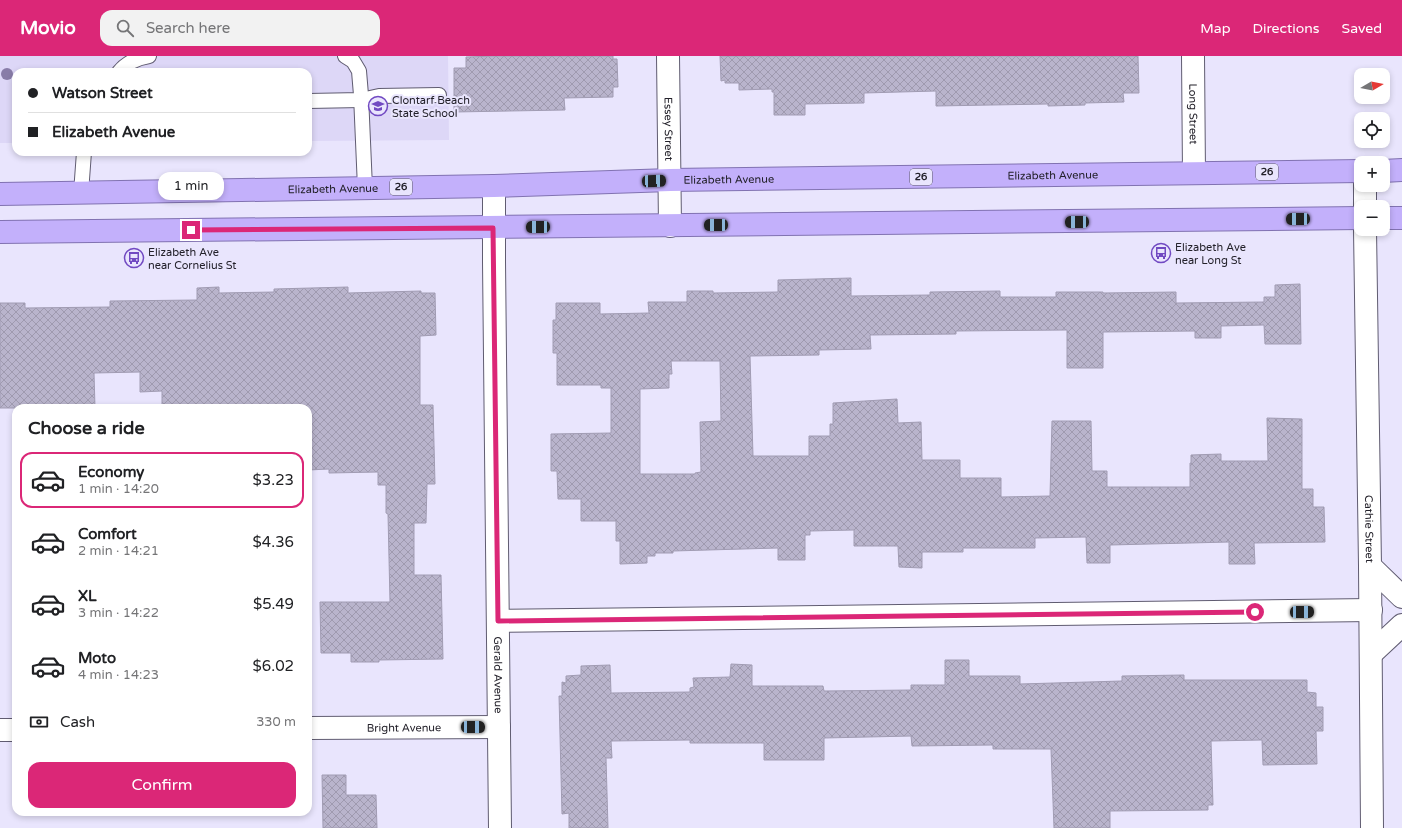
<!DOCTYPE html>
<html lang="en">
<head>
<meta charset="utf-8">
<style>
	:root { --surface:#fff; --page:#f2f2f2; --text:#202124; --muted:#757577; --line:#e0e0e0; --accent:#db2777 }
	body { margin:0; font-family:"Varela Round",sans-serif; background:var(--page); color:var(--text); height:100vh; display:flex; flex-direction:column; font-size:15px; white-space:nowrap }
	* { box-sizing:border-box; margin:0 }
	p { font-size:13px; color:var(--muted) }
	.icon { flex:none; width:22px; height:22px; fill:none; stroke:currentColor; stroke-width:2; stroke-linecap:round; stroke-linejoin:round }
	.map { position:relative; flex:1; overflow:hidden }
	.details { position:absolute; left:12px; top:348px; width:300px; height:412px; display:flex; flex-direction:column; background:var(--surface); border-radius:12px; box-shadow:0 2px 6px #0003 }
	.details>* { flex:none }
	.top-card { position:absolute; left:12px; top:12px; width:300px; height:88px; border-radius:12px; box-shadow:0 2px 6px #0003; display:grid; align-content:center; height:88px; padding:0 16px; background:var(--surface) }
	.needle { width:26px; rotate:80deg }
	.controls { position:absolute; left:1354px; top:12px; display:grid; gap:8px }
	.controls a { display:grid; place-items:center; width:36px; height:36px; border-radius:8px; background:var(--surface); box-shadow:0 2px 6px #0003; font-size:20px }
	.end { position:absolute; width:18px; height:18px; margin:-9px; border:5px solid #db2777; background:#fff; box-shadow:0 0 0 2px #fff }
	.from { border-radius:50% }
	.bubble { position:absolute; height:28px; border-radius:12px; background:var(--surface); box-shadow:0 2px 6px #0003; font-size:13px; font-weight:600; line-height:28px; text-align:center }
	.car { position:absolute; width:12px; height:24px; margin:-12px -6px; border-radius:5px; box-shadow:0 0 3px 1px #0007; background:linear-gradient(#222 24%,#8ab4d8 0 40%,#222 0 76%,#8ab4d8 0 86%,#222 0) }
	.top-card b { display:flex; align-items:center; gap:14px; height:38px; font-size:15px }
	.top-card b+b { border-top:1px solid var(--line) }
	.top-card i { width:10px; height:10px; background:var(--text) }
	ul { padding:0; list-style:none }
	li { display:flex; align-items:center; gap:12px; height:56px; margin:0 8px 6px; padding:0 8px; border:2px solid transparent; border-radius:12px }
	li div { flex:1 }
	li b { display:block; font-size:15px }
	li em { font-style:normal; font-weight:600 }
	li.active { border-color:var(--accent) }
	li>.icon { width:36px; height:36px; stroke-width:1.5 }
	h2 { padding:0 16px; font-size:18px; line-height:48px }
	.pay { display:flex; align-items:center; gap:10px; height:44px; padding:0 16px; font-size:15px }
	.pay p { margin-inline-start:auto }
	.primary-button { display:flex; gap:8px; margin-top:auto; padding:8px 16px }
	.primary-button a { flex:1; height:46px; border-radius:12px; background:var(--accent); color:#fff; font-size:16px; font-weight:600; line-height:46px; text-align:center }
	header { display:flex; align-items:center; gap:24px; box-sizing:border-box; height:56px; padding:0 20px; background:var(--accent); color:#fff }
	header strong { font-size:19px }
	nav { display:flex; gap:22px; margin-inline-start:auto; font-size:14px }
	.search { width:280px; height:36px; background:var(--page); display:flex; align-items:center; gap:10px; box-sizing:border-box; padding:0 14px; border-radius:12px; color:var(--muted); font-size:15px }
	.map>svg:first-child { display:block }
	.built { fill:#ddd7f7 }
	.building { fill:url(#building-cross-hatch); stroke:#a19cb3; fill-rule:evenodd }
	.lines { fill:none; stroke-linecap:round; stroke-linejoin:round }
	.service-casing { stroke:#605c71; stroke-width:16 }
	.minor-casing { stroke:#605c71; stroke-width:24 }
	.trunk-casing { stroke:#8172b1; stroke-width:24 }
	.service { stroke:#fff; stroke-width:14 }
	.minor { stroke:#fff; stroke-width:22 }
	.trunk { stroke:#c3b0fb; stroke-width:22 }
	.tree { fill:#887ca8 }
	.route { stroke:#db2777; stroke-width:5 }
	.labels { text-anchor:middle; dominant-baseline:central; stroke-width:4; stroke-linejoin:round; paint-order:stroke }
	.shield { fill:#e9e5fd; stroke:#5e5c69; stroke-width:1 }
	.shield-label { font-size:10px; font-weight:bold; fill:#23212a }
	.poi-label { font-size:11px; fill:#23212a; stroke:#e9e5fd; text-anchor:start }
	.street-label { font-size:11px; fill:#23212a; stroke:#e9e5fd }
</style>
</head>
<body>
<header>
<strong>Movio</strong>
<div class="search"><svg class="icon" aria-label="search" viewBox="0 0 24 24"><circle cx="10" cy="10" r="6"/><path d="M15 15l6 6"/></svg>Search here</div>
<nav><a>Map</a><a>Directions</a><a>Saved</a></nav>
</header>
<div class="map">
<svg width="1402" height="772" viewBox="0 0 1402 772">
	<defs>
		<pattern id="building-cross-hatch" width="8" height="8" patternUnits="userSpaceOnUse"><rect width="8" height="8" fill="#b9b4cc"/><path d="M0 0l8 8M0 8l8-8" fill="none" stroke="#9f9aaf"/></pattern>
	</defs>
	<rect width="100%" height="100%" fill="#e9e5fd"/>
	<polygon class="built" points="0,0 448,0 449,84 308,85 308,16 16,16 16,87 0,87"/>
	<g class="building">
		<polygon points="496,0 613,0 613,3 617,3 618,31 613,31 613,41 564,42 565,54 454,56 454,12 466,12 466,1"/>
		<polygon points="720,0 1138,0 1139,37 1123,37 1124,46 1085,47 1085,49 1048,50 1048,48 936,50 936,35 864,37 864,47 805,48 805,59 774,59 774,36 772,36 772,33 739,34 739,27 725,27 725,24 721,25"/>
		<path d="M851 222V240L930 239V236L1000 235V241H1056V236H1103V237L1176 236V247L1264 246V241H1275V229L1300 228 1301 288H1265L1264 269 1221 270V282H1195V275L1103 276V312H1067V274L956 275V278L870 279 871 293 819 294V299L750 300 753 400H809V380H830V368H833V347L897 343 898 367 921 366 922 404H960V422H1001V441L1050 440 1052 365H1091L1092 415H1107V431H1190V407H1191V399L1221 398V405H1268L1267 362 1302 363V433H1313V451H1324L1325 486 1254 487 1255 508H1229V486L1110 489V507H1087L1086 481 1035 482V492H963V496H922V512L899 511 898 490H854V474L810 475V479H805V504H778V492L673 495V497H655V500H647V507L620 508V485H616V465H581V443H558L557 415H551V378L611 377V332H601V329H557V297H553V264H556V247H600V258L649 257 648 246H687V235H713V237L778 236V224ZM671 305H720L721 365 700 366 701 416 695 417V418H640V333L669 332V318H672Z"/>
		<polygon points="219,231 219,237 274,236 274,233 348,231 348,237 421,235 421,237 435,237 436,279 420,280 420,349 433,349 435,428 427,428 426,467 414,467 414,519 441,519 443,603 379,604 379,606 351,606 351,597 321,597 320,546 390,546 388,458 386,457 386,429 378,429 378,416 329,417 329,413 308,414 308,352 162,352 162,335 140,336 140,316 94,317 95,352 0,352 0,247 25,247 25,252 110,251 110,245 197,244 197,232"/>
		<polygon points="945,604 969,604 969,620 1020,620 1020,628 1122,625 1122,620 1184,619 1184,624 1307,624 1307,636 1316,637 1316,651 1323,651 1323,675 1316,675 1317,708 1263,709 1262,684 1211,685 1213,749 1208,749 1208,754 1110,755 1110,772 1054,772 1051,693 993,693 993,689 912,690 911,680 824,682 824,704 764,704 764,687 690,687 690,684 611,685 612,702 606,702 608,772 569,772 569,757 562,758 559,640 562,640 562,626 566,627 566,620 581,619 581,610 610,609 611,637 690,636 690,632 694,631 693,622 730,621 731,608 752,609 752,630 823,630 824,635 911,634 911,629 945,629"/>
		<polygon points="322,719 346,719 346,739 376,739 377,772 323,772"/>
	</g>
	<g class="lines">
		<g class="service-casing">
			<g id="service">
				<polyline points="345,0 353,5 359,15 361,39 365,132"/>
				<path d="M119 16C127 6 137 2 149 0"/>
				<polyline points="308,45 361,44 379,40 439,39"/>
				<polyline points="81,137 84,96"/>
			</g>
		</g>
		<g class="minor-casing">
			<g id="minor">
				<path id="s1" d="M668 0 670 170"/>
				<path id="s2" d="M1193 0 1194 117"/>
				<path id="s3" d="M494 130V206L500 772"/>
				<polyline points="1365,151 1365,129"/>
				<path id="s4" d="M1365 173 1370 510 1372 772"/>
				<polyline points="1370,510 1402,541"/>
				<polyline points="498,565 1371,554"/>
				<polyline points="1371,598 1402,569"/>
				<path id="s5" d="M308 672 499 671"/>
				<polyline points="0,674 16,674"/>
			</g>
		</g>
		<g class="trunk-casing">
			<g id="trunk">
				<polyline points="1383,115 1402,114"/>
				<path id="s6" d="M0 138 494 130 670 124 1361 115"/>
				<polyline points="1383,162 1402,162"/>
				<polyline points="0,176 1361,162"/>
			</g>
		</g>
		<use href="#service" class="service"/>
		<use href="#minor" class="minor"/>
		<use href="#trunk" class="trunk"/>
	</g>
	<circle class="tree" cx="7" cy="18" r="6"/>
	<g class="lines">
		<polyline class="route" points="191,174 493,172 498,565 1255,556"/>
	</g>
	<defs>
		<g id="school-ring" transform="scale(1)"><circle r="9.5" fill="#e9e5fd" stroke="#7149c2" stroke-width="1.5"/><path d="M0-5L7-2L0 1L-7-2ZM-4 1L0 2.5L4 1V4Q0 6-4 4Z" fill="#7149c2"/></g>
		<g id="bus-ring" transform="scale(1)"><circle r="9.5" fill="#e9e5fd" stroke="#7149c2" stroke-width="1.5"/><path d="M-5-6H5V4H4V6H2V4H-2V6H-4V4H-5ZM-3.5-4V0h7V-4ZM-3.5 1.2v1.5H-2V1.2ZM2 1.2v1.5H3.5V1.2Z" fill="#7149c2"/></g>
	</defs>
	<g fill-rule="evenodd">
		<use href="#school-ring" x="378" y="50"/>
		<use href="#bus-ring" x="1161" y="197"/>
		<use href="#bus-ring" x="134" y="202"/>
	</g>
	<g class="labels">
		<g class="shield">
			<rect x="1256" y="108" width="22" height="16" rx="3"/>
			<rect x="910" y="113" width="22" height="16" rx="3"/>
			<rect x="390" y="123" width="22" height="16" rx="3"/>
		</g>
		<g class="shield-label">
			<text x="1267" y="116">26</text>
			<text x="921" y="121">26</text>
			<text x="401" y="131">26</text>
		</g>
		<g class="poi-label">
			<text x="392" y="44">Clontarf Beach<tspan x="392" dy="13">State School</tspan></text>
			<text x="1175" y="191">Elizabeth Ave<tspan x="1175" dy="13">near Long St</tspan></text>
			<text x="148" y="196">Elizabeth Ave<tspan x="148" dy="13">near Cornelius St</tspan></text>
		</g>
		<g class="street-label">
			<text stroke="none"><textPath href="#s2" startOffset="58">Long Street</textPath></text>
			<text stroke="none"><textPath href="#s1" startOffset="73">Essey Street</textPath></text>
			<text stroke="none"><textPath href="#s6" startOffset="1053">Elizabeth Avenue</textPath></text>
			<text stroke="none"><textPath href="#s6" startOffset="729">Elizabeth Avenue</textPath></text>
			<text stroke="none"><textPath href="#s6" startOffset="333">Elizabeth Avenue</textPath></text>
			<text stroke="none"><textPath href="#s4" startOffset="300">Cathie Street</textPath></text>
			<text stroke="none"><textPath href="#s3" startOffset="489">Gerald Avenue</textPath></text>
			<text stroke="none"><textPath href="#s5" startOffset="96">Bright Avenue</textPath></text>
		</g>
	</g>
</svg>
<div class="controls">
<a><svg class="needle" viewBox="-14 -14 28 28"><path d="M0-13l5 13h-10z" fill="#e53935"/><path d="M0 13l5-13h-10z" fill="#757577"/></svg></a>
<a><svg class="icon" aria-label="locate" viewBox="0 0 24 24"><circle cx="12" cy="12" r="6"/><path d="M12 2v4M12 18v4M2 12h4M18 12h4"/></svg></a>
<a>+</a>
<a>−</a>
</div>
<i class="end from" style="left:1255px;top:556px"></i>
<i class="end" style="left:191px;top:174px"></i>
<div class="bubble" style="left:158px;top:116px;width:66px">1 min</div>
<i class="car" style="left:654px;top:125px;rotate:88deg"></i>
<i class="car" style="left:1298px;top:163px;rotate:269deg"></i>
<i class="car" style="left:1077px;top:166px;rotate:269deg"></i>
<i class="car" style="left:716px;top:169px;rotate:269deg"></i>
<i class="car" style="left:538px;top:171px;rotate:269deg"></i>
<i class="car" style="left:1302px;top:556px;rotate:89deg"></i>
<i class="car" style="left:473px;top:671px;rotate:91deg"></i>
<div class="top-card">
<b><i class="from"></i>Watson Street</b>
<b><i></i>Elizabeth Avenue</b>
</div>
<section class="details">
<h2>Choose a ride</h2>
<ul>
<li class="active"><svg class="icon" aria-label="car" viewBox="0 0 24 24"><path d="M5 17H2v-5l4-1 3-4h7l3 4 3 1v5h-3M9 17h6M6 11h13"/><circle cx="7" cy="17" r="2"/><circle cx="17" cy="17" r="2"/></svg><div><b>Economy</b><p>1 min · 14:20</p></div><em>$3.23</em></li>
<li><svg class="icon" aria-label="car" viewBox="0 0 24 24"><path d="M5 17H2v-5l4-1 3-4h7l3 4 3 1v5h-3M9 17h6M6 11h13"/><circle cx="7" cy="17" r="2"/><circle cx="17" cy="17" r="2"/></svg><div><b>Comfort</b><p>2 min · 14:21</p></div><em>$4.36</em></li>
<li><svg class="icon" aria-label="car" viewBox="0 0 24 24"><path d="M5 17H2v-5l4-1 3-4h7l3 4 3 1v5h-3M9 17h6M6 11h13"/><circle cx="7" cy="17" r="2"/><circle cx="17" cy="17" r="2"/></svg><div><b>XL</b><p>3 min · 14:22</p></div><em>$5.49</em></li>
<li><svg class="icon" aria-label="car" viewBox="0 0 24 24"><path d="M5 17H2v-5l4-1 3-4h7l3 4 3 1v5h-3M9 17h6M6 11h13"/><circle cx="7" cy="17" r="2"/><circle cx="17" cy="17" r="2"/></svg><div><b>Moto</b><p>4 min · 14:23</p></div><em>$6.02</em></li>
</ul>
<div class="pay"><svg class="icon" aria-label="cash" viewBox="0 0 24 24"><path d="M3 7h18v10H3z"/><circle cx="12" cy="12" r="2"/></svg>Cash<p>330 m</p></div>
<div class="primary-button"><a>Confirm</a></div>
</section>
</div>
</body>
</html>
